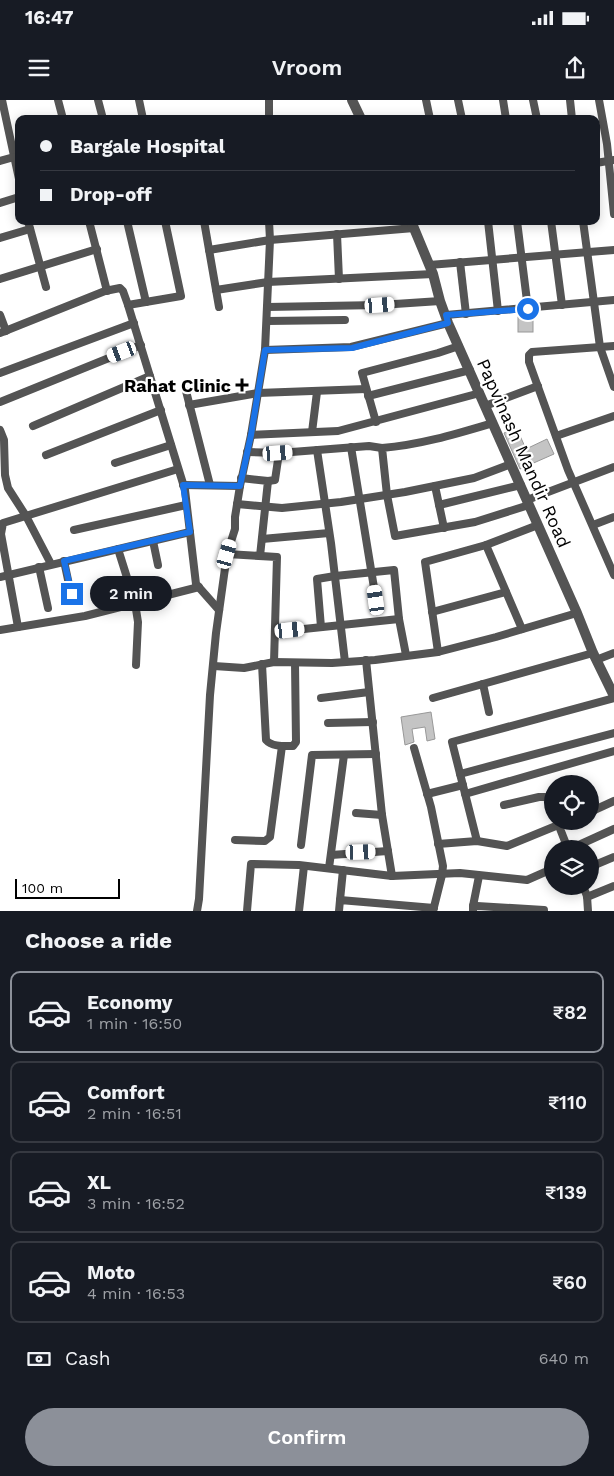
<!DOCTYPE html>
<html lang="en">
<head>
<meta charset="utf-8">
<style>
	:root { --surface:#171b24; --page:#20242c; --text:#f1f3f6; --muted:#9ea1a6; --line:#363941; --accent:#8c9099 }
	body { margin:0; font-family:"Work Sans",sans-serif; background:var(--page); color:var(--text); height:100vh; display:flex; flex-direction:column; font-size:19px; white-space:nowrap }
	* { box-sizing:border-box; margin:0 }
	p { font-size:16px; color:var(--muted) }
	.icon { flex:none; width:28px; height:28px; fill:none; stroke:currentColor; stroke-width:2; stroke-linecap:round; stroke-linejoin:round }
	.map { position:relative; height:811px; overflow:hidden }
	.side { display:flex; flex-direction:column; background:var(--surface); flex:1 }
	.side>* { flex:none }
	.guide { position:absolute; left:15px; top:15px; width:585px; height:110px; border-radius:10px; box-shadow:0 2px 12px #0003; display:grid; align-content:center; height:110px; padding:0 25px; background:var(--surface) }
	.fabs { position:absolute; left:544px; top:675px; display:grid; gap:10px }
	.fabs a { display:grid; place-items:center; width:55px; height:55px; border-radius:50%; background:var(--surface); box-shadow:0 2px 12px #0003; font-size:25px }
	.scale { position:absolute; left:15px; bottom:12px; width:105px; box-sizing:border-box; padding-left:5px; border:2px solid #000; border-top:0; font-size:14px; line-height:18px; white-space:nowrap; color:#000; -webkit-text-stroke:4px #fff; paint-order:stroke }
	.end { position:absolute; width:22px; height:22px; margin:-11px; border:6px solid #1a73e8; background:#fff; box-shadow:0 0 0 2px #fff }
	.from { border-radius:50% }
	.bubble { position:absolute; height:35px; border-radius:18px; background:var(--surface); box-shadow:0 2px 12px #0003; font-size:16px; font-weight:600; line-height:35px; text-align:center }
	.car { position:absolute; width:15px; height:30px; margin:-15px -8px; border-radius:6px; box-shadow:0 0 4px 1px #0007; background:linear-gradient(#fff 24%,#345 0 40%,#fff 0 76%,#345 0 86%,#fff 0) }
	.guide b { display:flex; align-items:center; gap:18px; height:48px; font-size:19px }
	.guide b+b { border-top:1px solid var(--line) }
	.guide i { width:12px; height:12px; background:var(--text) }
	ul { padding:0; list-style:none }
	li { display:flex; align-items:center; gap:15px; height:82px; margin:0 10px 8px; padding:0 15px; border:2px solid var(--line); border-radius:10px }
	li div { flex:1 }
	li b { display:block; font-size:19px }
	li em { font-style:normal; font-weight:600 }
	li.current { border-color:var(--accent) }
	li>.icon { width:45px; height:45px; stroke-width:1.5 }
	h2 { padding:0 25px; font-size:22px; line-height:60px }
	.pay { display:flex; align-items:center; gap:12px; height:55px; padding:0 25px; font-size:19px }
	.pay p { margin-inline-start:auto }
	.button { display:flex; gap:10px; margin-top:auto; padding:10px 25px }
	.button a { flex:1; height:58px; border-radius:30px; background:var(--accent); color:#fff; font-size:20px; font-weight:600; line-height:58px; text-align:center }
	.status { display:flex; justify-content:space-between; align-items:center; height:35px; padding:0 25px; background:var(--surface); direction:ltr }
	.status svg { height:14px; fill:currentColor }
	header { display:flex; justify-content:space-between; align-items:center; height:65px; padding:0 25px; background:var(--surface); font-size:22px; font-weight:600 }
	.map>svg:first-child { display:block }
	.building { fill:#c4c4c4; stroke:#989898 }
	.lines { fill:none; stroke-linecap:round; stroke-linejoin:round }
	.minor { stroke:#545454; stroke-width:8 }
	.tertiary { stroke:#545454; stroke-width:10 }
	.route { stroke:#1a73e8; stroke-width:6 }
	.poi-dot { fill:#000; stroke:#fff; stroke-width:2 }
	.labels { text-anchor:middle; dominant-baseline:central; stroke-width:4.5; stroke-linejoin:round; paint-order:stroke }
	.poi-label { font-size:18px; font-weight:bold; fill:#000; stroke:#fff; text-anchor:end }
	.street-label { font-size:18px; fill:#000; stroke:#fff }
</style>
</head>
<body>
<div class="status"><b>16:47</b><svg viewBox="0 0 49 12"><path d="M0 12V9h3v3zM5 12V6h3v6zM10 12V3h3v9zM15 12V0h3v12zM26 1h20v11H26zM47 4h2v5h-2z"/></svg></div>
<header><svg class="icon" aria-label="menu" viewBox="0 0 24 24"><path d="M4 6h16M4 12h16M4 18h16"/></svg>Vroom<svg class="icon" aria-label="share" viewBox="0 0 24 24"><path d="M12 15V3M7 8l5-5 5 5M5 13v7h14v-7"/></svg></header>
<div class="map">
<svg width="614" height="811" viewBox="0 0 614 811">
	<rect width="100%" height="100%" fill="#fff"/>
	<g class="building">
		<rect x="518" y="217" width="15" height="15"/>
		<polygon points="516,327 526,349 547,339 554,354 520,369 504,333"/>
		<polygon points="431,612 435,639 427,641 425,627 412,629 414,642 405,645 401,617"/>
	</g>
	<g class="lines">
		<g class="minor">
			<polyline points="2,0 19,79"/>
			<polyline points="58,0 63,19"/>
			<polyline points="98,0 103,19"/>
			<polyline points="139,0 143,19"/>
			<polyline points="269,0 269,19"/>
			<polyline points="426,0 430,19"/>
			<polyline points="458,0 462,19"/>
			<polyline points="503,0 506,19"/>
			<polyline points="533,0 537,19"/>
			<polyline points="570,0 572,19"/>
			<polyline points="599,0 607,44 614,114"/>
			<polyline points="467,19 469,19"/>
			<polyline points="0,61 14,57"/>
			<polyline points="596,63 614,60"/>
			<polyline points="0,103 19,97"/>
			<polyline points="28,121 46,187"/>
			<polyline points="89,121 107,191"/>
			<polyline points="127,121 146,202"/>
			<polyline points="165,121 181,196 128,205 185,390 196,484 219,510"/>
			<polyline points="204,121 219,207"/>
			<polyline points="488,121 498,211"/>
			<polyline points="517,121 528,209"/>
			<polyline points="551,121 562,205"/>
			<polyline points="583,121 600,247 614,287"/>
			<polyline points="337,134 339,179"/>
			<polyline points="0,138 30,129"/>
			<polyline points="209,150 270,140 414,128"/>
			<polyline points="460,162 466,214"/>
			<polyline points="429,165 614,150"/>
			<polyline points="0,179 97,149"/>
			<polyline points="216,190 268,182 433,174"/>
			<polyline points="267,207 380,205 440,201"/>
			<polyline points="0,215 6,231"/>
			<polyline points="446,215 614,200"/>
			<polyline points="267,221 345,220"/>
			<polyline points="0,233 105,191 120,188 123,191 128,205"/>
			<polyline points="614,246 532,252 529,255 529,262 568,370 614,475"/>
			<polyline points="265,250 351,247 448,223"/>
			<polyline points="0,273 134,223"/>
			<polyline points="186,291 210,385"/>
			<polyline points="368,296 470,270"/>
			<polyline points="0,302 141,245"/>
			<polyline points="189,305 258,293 366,289"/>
			<polyline points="485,306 538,286"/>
			<polyline points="376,322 362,273 438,253 459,246"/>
			<path d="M493 323C456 334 420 345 382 348L387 395 395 436 475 422 529 405"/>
			<polyline points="33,326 150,276"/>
			<polyline points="0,330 4,340 5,375 8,388 26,416 51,464"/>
			<polyline points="312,332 317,292"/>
			<polyline points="251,335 338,331 480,293"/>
			<polyline points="556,336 614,316"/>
			<polyline points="351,347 376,500"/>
			<polyline points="317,350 331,443 345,562"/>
			<polyline points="247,352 279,353 369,346 382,348"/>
			<polyline points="46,355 161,310"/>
			<polyline points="115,363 171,345"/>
			<polyline points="241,378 268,381 260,456"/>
			<polyline points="268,381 275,380 279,353"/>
			<polyline points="183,385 240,386"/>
			<polyline points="435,386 444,428"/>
			<polyline points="527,400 614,367"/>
			<polyline points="237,404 282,408 341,402 405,392 474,378 511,364"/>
			<polyline points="439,405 521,385"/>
			<polyline points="593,425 614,417"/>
			<polyline points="74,430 186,405"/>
			<polyline points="262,439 329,433"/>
			<polyline points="153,441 158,465"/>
			<polyline points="486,445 538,425"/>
			<polyline points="118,449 135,503 138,522 136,565"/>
			<polyline points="227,454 277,457 274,562"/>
			<polyline points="64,461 71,494"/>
			<polyline points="39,467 48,508"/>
			<polyline points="0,477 190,432"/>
			<polyline points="432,512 506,492"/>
			<polyline points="18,527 1,434 3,423 178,369"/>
			<polyline points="321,527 317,479 335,476 394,470 399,519 406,555"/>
			<polyline points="0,530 85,516 199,487"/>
			<polyline points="275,532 399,519"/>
			<polyline points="438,552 425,462 486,445 522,529"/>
			<polyline points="366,560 382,715 392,776"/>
			<polyline points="596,560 614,553"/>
			<path d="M262 564 266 640C272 647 284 646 293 646L296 642 295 563"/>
			<polyline points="214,566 244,568 274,562 332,563 375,560 438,552 496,537 577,513"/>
			<polyline points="483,584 489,612"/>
			<polyline points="321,598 369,592"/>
			<polyline points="433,598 593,553"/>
			<polyline points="328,623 373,622"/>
			<polyline points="414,648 431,707 443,766 442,775 433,811"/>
			<polyline points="460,674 614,633"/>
			<polyline points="427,694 463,685"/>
			<polyline points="465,694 614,651"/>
			<polyline points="504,705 539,697 545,697 549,700 552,709"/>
			<polyline points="590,712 614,701"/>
			<polyline points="356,713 382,715"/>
			<polyline points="557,721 568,749"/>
			<polyline points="235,740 265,741 270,737 282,646"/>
			<polyline points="477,741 452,642 614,598"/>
			<polyline points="438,744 477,741 507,746 568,721"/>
			<polyline points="301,745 312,655 376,654"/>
			<polyline points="570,749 614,729"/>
			<polyline points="331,755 388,751"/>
			<polyline points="590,767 614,757"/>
			<polyline points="329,768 344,655"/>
			<polyline points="583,786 587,796 588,811"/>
			<polyline points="587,797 614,786"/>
			<polyline points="340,800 343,770"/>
			<polyline points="473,806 479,776"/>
			<polyline points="197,811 199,799 210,595 216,533 227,454 235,429 235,417 240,386 251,335 265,250 270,140 269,121"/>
			<polyline points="247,811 251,764 299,765 392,776 460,773 527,780 552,769"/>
			<polyline points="299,811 304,766"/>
			<polyline points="339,811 340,800 434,808"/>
			<polyline points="473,811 473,806 477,806 544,810 544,811"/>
		</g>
		<g class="tertiary">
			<polyline points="352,0 361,19"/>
			<polyline points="411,121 433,174 440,201 448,223 577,513 593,553 614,596"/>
		</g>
	</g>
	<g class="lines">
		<polyline class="route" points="72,494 64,461 190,432 183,385 240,386 251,335 265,250 352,248 448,223 446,215 528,209"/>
	</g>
	<path class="poi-dot" d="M239.5 277.5h5v5h5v5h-5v5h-5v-5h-5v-5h5z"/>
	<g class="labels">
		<g class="poi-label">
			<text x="231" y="285">Rahat Clinic</text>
		</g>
		<g class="street-label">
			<text transform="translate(524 353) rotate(66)">Papvinash Mandir Road</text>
		</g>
	</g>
</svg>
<div class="fabs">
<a><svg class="icon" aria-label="locate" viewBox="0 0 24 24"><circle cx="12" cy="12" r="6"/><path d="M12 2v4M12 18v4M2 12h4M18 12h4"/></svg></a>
<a><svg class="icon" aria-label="layers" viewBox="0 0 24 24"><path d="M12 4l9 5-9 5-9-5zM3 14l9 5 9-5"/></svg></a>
</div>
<div class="scale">100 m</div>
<i class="end from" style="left:528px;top:209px"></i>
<i class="end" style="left:72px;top:494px"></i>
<div class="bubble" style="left:90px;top:476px;width:82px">2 min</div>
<i class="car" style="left:380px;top:205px;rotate:86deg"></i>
<i class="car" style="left:122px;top:252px;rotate:249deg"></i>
<i class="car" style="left:278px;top:353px;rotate:86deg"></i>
<i class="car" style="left:227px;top:454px;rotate:16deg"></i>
<i class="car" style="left:376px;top:500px;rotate:352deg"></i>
<i class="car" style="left:290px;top:530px;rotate:84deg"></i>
<i class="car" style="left:361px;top:752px;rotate:88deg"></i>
<div class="guide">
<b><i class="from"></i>Bargale Hospital</b>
<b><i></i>Drop-off</b>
</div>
</div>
<section class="side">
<h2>Choose a ride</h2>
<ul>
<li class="current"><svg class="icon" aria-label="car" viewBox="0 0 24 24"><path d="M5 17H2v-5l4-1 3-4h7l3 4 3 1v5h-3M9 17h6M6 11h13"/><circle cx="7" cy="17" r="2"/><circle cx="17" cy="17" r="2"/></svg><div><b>Economy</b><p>1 min · 16:50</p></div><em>₹82</em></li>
<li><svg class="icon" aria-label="car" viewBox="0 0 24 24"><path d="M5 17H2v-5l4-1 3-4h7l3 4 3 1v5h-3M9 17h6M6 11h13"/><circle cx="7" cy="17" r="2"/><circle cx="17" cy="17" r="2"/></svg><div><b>Comfort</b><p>2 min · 16:51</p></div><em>₹110</em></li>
<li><svg class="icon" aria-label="car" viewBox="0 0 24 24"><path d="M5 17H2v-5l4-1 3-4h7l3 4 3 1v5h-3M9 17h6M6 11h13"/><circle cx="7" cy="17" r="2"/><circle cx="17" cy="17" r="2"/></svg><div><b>XL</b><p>3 min · 16:52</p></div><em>₹139</em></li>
<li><svg class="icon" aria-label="car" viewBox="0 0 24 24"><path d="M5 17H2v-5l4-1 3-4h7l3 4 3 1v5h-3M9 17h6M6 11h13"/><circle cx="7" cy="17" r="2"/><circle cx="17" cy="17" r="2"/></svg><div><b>Moto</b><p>4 min · 16:53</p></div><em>₹60</em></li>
</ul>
<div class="pay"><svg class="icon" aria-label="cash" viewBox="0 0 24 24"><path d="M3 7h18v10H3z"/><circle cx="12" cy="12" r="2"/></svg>Cash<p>640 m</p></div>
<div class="button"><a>Confirm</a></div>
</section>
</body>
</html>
